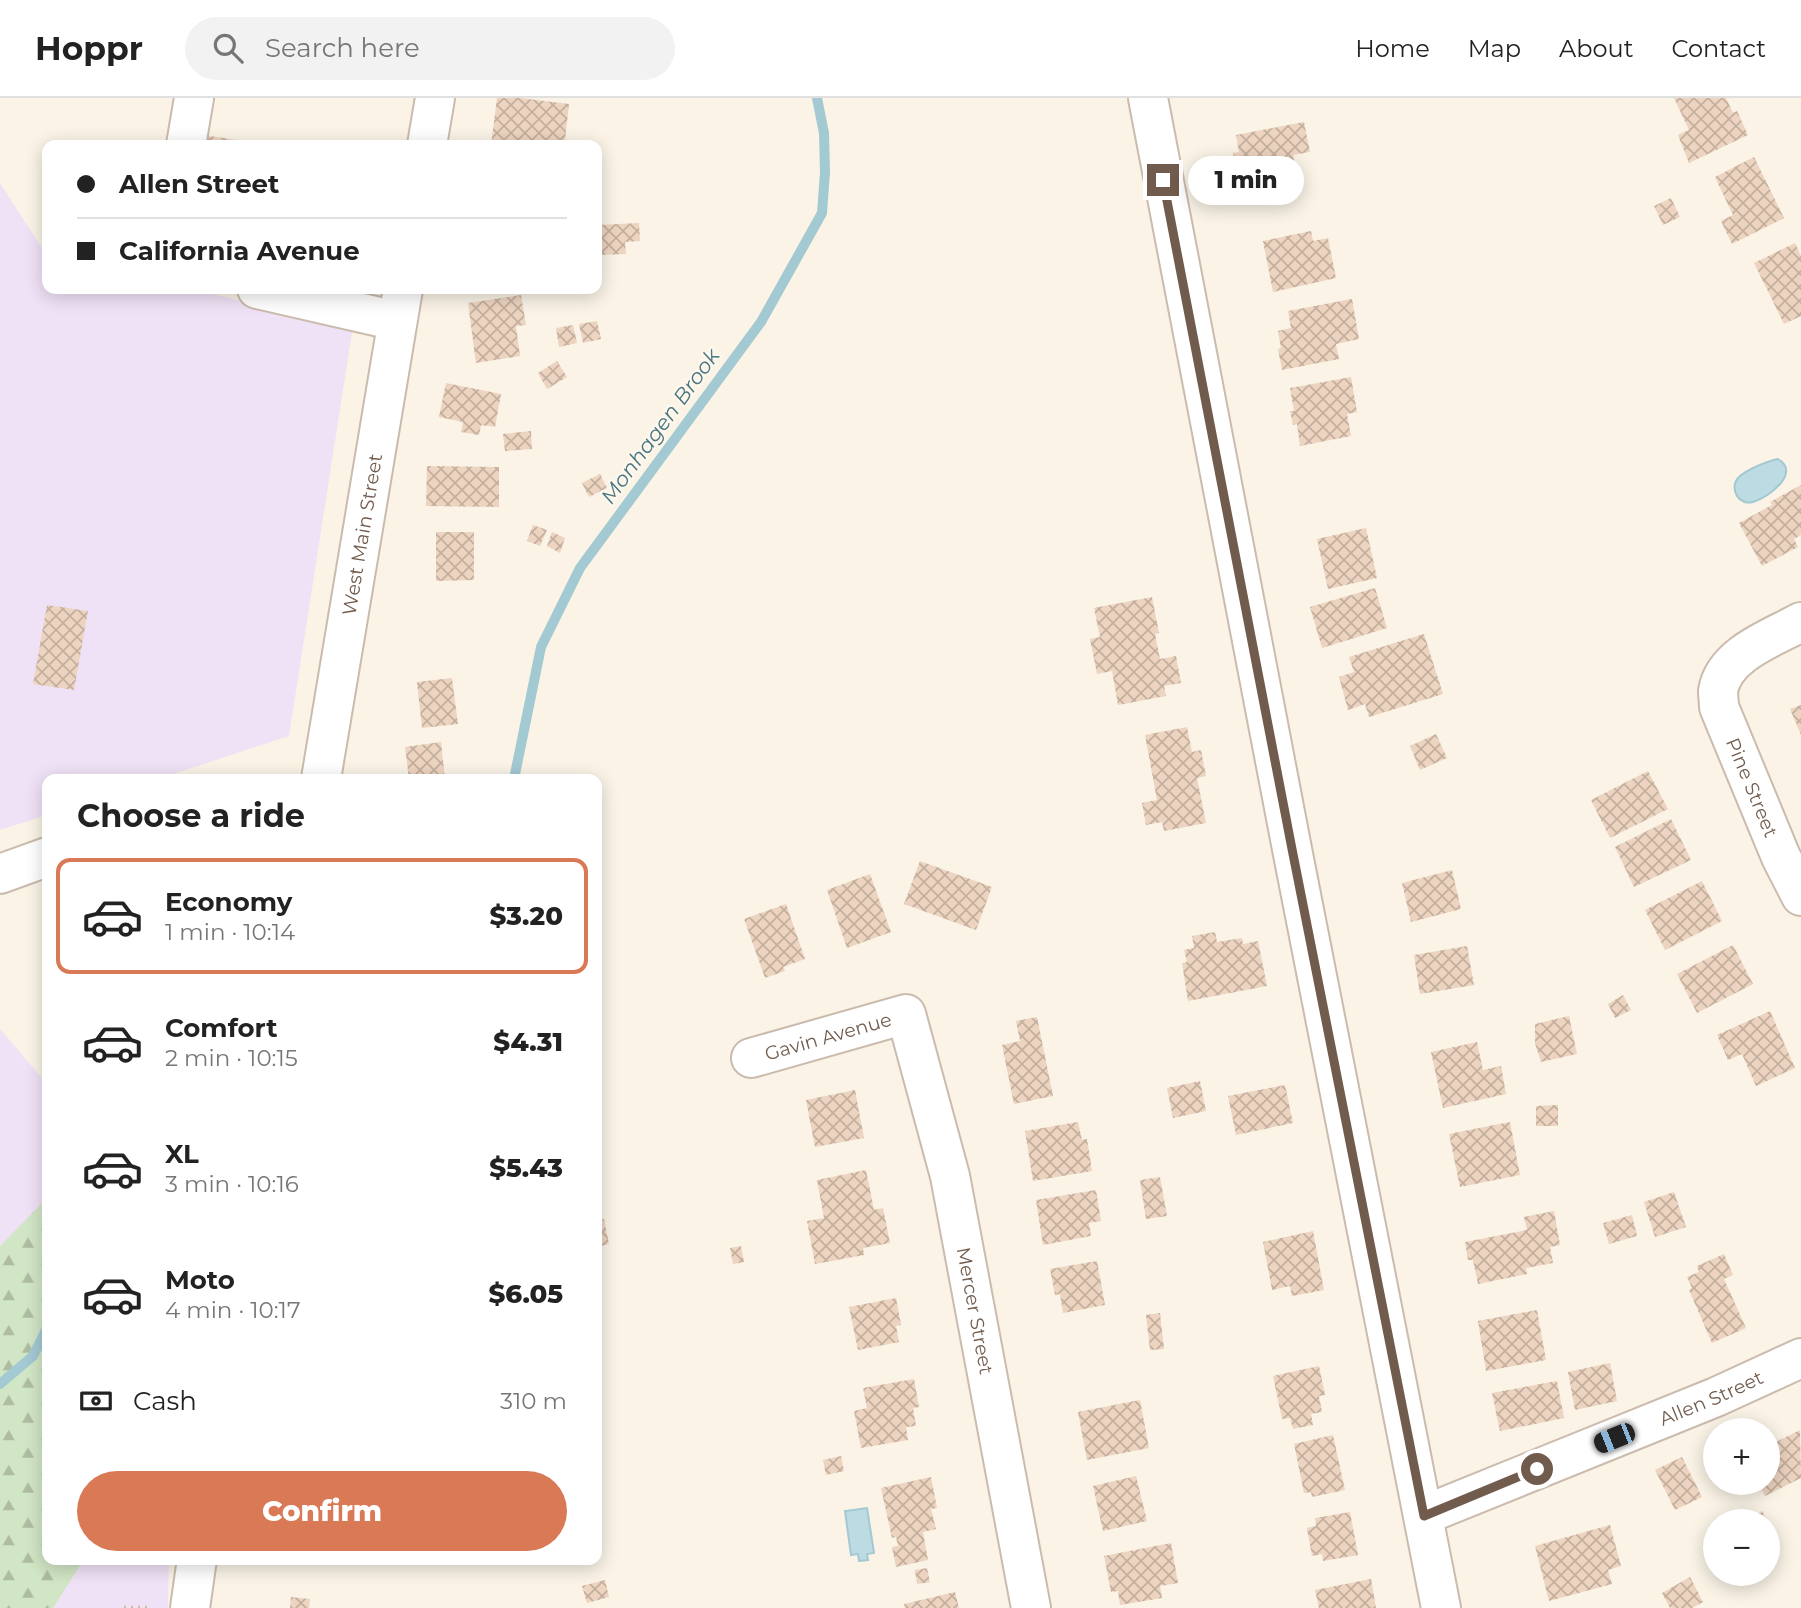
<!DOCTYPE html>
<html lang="en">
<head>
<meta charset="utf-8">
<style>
	:root { --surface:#fff; --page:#f2f2f2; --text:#222; --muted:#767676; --line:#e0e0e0; --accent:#d97956 }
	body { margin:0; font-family:Montserrat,sans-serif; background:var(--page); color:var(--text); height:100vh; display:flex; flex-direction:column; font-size:26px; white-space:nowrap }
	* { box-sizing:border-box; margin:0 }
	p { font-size:23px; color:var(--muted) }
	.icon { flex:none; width:38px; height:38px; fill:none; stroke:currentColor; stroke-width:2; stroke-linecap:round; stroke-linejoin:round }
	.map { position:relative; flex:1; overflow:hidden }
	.panel { position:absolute; left:42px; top:676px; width:560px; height:791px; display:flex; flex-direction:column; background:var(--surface); border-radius:14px; box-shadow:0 4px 18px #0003 }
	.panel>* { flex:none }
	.banner { position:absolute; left:42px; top:42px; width:560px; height:154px; border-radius:14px; box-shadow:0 4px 18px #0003; display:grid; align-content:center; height:154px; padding:0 35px; background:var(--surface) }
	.tools { position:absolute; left:1703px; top:1320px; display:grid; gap:14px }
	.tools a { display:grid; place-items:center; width:77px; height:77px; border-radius:50%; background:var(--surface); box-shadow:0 4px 18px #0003; font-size:35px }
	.end { position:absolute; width:32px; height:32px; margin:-16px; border:9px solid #715b4d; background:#fff; box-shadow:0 0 0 4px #fff }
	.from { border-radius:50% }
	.bubble { position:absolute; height:49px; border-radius:24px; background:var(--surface); box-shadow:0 4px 18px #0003; font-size:23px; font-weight:800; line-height:49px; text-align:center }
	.car { position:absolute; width:21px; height:42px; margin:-21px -10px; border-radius:9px; box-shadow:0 0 5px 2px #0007; background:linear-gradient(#222 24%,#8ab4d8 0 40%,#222 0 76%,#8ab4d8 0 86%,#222 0) }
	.banner b { display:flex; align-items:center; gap:24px; height:66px; font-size:26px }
	.banner b+b { border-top:2px solid var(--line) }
	.banner i { width:18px; height:18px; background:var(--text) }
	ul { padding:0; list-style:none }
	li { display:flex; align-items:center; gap:21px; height:116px; margin:0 14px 10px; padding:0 21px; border:4px solid transparent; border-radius:14px }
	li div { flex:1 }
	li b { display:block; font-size:26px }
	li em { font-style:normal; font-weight:800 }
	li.current { border-color:var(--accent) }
	li>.icon { width:63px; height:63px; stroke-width:1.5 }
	h2 { padding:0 35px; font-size:32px; line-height:84px }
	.pay { display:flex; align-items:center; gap:18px; height:77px; padding:0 35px; font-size:26px }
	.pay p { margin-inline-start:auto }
	.action { display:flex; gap:14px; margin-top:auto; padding:14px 35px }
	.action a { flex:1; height:80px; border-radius:42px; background:var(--accent); color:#fff; font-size:28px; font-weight:800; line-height:80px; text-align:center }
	header { display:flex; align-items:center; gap:42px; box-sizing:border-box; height:98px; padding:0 35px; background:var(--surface); border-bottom:2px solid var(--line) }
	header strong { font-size:33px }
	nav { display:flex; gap:38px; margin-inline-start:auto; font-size:24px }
	.search { width:490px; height:63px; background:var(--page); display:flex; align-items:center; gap:18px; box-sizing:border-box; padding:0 24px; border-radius:38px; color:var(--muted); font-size:26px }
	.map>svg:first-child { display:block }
	.education { fill:#f0e2f6 }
	.forest { fill:url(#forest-firs) }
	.water { fill:#bcdbe2; stroke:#a3c9d3; stroke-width:2 }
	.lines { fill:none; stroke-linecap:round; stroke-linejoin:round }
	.stream { stroke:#a3c9d3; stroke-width:10 }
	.building { fill:url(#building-cross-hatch) }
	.minor-casing { stroke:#cbbbad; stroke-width:42 }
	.path { stroke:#d2b7a3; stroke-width:4.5; stroke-dasharray:2 5; stroke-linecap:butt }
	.minor { stroke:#fff; stroke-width:38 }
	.route { stroke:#715b4d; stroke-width:9 }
	.labels { text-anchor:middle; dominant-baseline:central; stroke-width:5; stroke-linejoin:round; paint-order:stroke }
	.street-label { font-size:19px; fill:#715b4d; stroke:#fdf7ec }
	.water-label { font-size:21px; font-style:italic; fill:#497682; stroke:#fdf7ec }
</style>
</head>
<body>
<header>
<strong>Hoppr</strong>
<div class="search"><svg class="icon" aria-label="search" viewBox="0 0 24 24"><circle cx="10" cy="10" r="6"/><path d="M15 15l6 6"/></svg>Search here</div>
<nav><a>Home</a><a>Map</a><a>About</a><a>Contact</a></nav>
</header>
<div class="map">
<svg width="1801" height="1510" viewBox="0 0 1801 1510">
	<defs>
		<pattern id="forest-firs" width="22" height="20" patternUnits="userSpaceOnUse" patternTransform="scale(1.75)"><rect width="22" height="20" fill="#d1e6c5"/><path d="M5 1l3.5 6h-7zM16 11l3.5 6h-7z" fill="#aebda2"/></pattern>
		<pattern id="building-cross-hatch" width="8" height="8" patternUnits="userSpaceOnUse" patternTransform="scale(1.75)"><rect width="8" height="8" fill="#edd4c0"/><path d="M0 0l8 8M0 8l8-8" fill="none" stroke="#c4af9e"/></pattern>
	</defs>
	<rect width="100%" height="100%" fill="#faf3e6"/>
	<g class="education">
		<polygon points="0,85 47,158 47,191 190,191 353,228 289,638 158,681 47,681 47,717 0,732"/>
		<polygon points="0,931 47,986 47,1461 169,1461 168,1510 0,1510"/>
	</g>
	<polygon class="forest" points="47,1100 47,1461 84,1461 53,1510 0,1510 0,1148"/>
	<g class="water">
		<path d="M1778 361C1801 374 1770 399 1753 404 1739 408 1729 391 1738 380 1745 372 1768 363 1778 361Z"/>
		<polygon points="867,1410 874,1455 867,1456 868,1462 859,1463 858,1456 851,1457 845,1413"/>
	</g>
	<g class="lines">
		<g class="stream">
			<polyline points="514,681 541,549 580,470 761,224 822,115 825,74 824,35 817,0"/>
			<polyline points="0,1286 33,1258 47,1230"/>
		</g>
	</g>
	<g class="building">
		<polygon points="497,0 520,0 569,6 565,42 583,45 583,47 491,47"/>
		<polygon points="1674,0 1726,0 1733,15 1737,13 1748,37 1689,65 1678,37 1689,32"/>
		<polygon points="1304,24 1310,54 1293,57 1298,82 1247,92 1244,73 1237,74 1233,55 1239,54 1236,37"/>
		<polygon points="204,37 236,42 235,47 202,47"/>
		<polygon points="1754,59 1784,120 1732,146 1721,123 1733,117 1715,79"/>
		<polygon points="1671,100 1680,119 1663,127 1654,108"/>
		<polygon points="639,125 640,143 625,144 626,156 597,157 597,127"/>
		<polygon points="1311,133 1313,143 1328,140 1336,180 1273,194 1263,143"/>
		<polygon points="1795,145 1801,158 1801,218 1784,226 1754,165"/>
		<polygon points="521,197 526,227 516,228 520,258 476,265 468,205"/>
		<polygon points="1352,201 1359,241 1336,246 1339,261 1282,272 1278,251 1281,250 1278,233 1291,230 1288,213"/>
		<polygon points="597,223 601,241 583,245 579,226"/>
		<polygon points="573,227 577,245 559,249 556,230"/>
		<polygon points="557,263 567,279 547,291 538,275"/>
		<polygon points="1351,279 1357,314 1347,316 1351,338 1300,348 1297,326 1293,327 1290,313 1294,313 1290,290"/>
		<polygon points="446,285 501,296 495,329 481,327 479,337 461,334 463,324 439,319"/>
		<polygon points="531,333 532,351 505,353 503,336"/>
		<polygon points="427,368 499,369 499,409 426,408"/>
		<polygon points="600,376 607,390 589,399 582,385"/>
		<polygon points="1801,387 1801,437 1794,441 1798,449 1762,468 1739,425 1772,407 1770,404"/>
		<polygon points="533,427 547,432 540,448 527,443"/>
		<polygon points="1366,430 1377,480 1328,491 1317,441"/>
		<polygon points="436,434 474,434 474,482 436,483"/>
		<polygon points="552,434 565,440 560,455 547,448"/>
		<polygon points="1375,490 1387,530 1322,550 1310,509"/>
		<polygon points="1152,499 1159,535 1155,536 1160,561 1176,558 1181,585 1164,588 1166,598 1118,607 1112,573 1097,576 1090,541 1100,539 1094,510"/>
		<polygon points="47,507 88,513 74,592 33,586"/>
		<polygon points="1424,536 1443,596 1369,619 1365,606 1348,612 1339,579 1354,574 1349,559"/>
		<polygon points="452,580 458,626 422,630 417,584"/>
		<polygon points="1801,607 1801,637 1790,611"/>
		<polygon points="1187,629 1192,654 1201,652 1206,678 1197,680 1206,725 1164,733 1162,724 1146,727 1142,705 1157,702 1145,637"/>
		<polygon points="1436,636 1447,660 1420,672 1410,648"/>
		<polygon points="441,644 445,681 409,681 405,649"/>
		<polygon points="1648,673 1668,711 1610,740 1591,702"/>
		<polygon points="1671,721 1691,762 1634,789 1615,749"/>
		<polygon points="920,763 992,789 976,832 904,806"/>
		<polygon points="1452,772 1461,811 1411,824 1402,785"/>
		<polygon points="870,776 891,834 847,850 827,792"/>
		<polygon points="1702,783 1722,823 1665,852 1645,812"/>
		<polygon points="786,806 805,861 783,869 785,873 765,880 744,821"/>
		<polygon points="1215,834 1217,844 1242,840 1243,846 1258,843 1267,888 1188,903 1182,865 1187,864 1184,852 1194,850 1192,838"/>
		<polygon points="1733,847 1753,886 1697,915 1677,876"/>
		<polygon points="1467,848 1474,887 1420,896 1414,857"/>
		<polygon points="1623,897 1631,912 1615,920 1608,906"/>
		<polygon points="1770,913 1795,970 1756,988 1742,956 1728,962 1717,937"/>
		<polygon points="1569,918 1577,956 1541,964 1535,945 1535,926"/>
		<polygon points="1037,919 1053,998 1014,1006 1002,947 1020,943 1016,923"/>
		<polygon points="1477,944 1483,972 1501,968 1506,996 1443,1010 1431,954"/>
		<polygon points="1200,983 1206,1013 1173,1020 1167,990"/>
		<polygon points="1285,987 1293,1025 1236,1037 1228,998"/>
		<polygon points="855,992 864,1040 815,1049 806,1002"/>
		<polygon points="1558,1007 1558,1028 1536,1028 1536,1008"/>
		<polygon points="1078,1024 1082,1042 1087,1041 1092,1073 1033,1083 1025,1033"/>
		<polygon points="1510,1024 1520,1077 1460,1089 1449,1036"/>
		<polygon points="866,1072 874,1112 883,1110 890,1145 863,1150 864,1157 815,1166 807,1123 824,1120 817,1082"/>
		<polygon points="1160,1079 1167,1118 1146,1121 1140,1082"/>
		<polygon points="1096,1092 1101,1123 1089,1125 1091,1138 1043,1147 1036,1102"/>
		<polygon points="1674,1094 1686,1129 1655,1139 1644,1104"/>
		<polygon points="1554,1113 1560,1147 1550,1149 1553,1165 1526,1170 1527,1176 1478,1186 1473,1162 1468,1162 1465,1144 1527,1132 1524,1119"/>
		<polygon points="1632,1117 1637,1138 1609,1146 1603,1125"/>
		<polygon points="604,1121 609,1146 597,1149 597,1122"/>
		<polygon points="1313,1133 1324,1192 1292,1198 1290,1188 1272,1192 1263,1144"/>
		<polygon points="741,1148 744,1164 733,1166 730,1150"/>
		<polygon points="1724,1156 1733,1177 1724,1181 1746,1230 1712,1245 1689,1192 1692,1190 1687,1179 1699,1174 1697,1168"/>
		<polygon points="1097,1163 1105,1207 1063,1215 1060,1196 1055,1197 1050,1171"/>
		<polygon points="896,1200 901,1227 896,1228 899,1244 858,1252 849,1209"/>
		<polygon points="1537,1212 1546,1262 1486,1273 1478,1223"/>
		<polygon points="1160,1215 1164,1251 1150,1252 1146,1217"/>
		<polygon points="1610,1265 1617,1303 1575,1312 1568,1274"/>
		<polygon points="1319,1268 1325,1297 1319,1298 1322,1314 1311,1316 1313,1327 1293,1331 1290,1320 1282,1321 1273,1278"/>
		<polygon points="914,1281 919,1309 913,1310 916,1328 906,1329 908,1342 861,1350 854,1313 867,1310 863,1290"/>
		<polygon points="1557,1283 1564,1320 1500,1333 1492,1295"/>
		<polygon points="1140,1302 1149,1350 1087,1362 1078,1314"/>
		<polygon points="1800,1332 1801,1380 1765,1398 1758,1384 1768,1384 1768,1348"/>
		<polygon points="1333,1337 1345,1392 1312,1399 1311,1394 1304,1395 1294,1346"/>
		<polygon points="841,1358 844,1373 826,1377 823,1362"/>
		<polygon points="1682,1359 1702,1399 1675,1412 1655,1372"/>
		<polygon points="1136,1378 1147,1423 1103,1433 1093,1388"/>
		<polygon points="931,1379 937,1410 931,1411 936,1431 923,1434 928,1462 896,1469 892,1449 898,1448 896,1439 892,1440 881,1390"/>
		<polygon points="1762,1413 1771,1428 1768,1430 1768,1423 1747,1423"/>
		<polygon points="1350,1414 1358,1457 1323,1463 1322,1456 1312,1458 1307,1430 1316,1428 1315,1420"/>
		<polygon points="1610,1427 1621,1468 1608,1472 1612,1486 1549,1503 1535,1448"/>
		<polygon points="1171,1445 1178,1485 1160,1488 1162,1500 1120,1507 1118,1493 1111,1494 1104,1458"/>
		<polygon points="927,1470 930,1484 917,1486 915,1472"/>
		<polygon points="1690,1479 1703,1504 1692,1510 1670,1510 1662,1495"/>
		<polygon points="1371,1481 1376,1510 1319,1510 1315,1492"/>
		<polygon points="605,1482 609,1499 587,1505 582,1488"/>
		<polygon points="955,1494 959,1510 905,1510 904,1506"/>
		<polygon points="291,1499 310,1501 309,1510 290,1510"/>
	</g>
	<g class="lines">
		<g class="minor-casing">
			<g id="minor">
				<polyline points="1148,0 1292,751 1441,1510"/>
				<polyline points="186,47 194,0"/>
				<polyline points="427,47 435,0"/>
				<polyline points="257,191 397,223"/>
				<path id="s1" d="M1801 524C1772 540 1724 556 1718 593 1718 598 1719 604 1719 609L1781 759 1801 798"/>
				<path id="s2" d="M321 681 403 191"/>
				<polyline points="0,776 47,759"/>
				<path id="s3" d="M751 960 906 916 950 1078 1031 1510"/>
				<path id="s4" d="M1424 1417 1716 1299 1801 1260"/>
				<polyline points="190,1510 197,1461"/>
			</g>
		</g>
		<polyline class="path" points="124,1510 147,1510"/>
		<use href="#minor" class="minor"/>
	</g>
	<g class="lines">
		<polyline class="route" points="1163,82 1292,751 1424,1418 1537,1371"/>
	</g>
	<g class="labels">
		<g class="street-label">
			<text stroke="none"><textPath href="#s2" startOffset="248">West Main Street</textPath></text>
			<text stroke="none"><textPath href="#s1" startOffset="215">Pine Street</textPath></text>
			<text stroke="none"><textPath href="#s3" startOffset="80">Gavin Avenue</textPath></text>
			<text stroke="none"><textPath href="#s3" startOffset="466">Mercer Street</textPath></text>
			<text stroke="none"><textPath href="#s4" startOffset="310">Allen Street</textPath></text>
		</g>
		<g class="water-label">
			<text transform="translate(660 328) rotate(-54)">Monhagen Brook</text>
		</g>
	</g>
</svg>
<div class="tools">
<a>+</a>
<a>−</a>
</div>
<i class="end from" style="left:1537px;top:1371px"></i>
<i class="end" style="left:1163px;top:82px"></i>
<div class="bubble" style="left:1188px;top:58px;width:116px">1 min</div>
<i class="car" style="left:1614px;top:1340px;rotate:248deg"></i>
<div class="banner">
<b><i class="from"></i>Allen Street</b>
<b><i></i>California Avenue</b>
</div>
<section class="panel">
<h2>Choose a ride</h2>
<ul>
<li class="current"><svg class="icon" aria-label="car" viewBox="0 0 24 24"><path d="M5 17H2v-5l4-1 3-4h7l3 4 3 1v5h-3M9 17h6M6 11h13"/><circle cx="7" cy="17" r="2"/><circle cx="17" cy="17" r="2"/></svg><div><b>Economy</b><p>1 min · 10:14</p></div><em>$3.20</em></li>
<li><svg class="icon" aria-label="car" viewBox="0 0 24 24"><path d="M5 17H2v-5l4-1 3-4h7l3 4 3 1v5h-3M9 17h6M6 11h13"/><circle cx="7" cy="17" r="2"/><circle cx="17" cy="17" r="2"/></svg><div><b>Comfort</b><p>2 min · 10:15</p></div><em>$4.31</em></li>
<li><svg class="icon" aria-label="car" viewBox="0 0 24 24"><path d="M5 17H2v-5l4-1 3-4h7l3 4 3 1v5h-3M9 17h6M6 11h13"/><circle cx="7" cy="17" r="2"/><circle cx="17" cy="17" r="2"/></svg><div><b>XL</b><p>3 min · 10:16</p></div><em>$5.43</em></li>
<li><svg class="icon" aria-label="car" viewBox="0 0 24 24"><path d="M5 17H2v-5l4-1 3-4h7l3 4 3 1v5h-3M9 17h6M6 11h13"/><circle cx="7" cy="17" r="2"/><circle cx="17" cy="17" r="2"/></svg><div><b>Moto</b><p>4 min · 10:17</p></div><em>$6.05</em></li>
</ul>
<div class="pay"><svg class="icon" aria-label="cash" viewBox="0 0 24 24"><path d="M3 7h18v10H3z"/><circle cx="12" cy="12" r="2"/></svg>Cash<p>310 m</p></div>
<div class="action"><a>Confirm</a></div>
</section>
</div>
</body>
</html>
